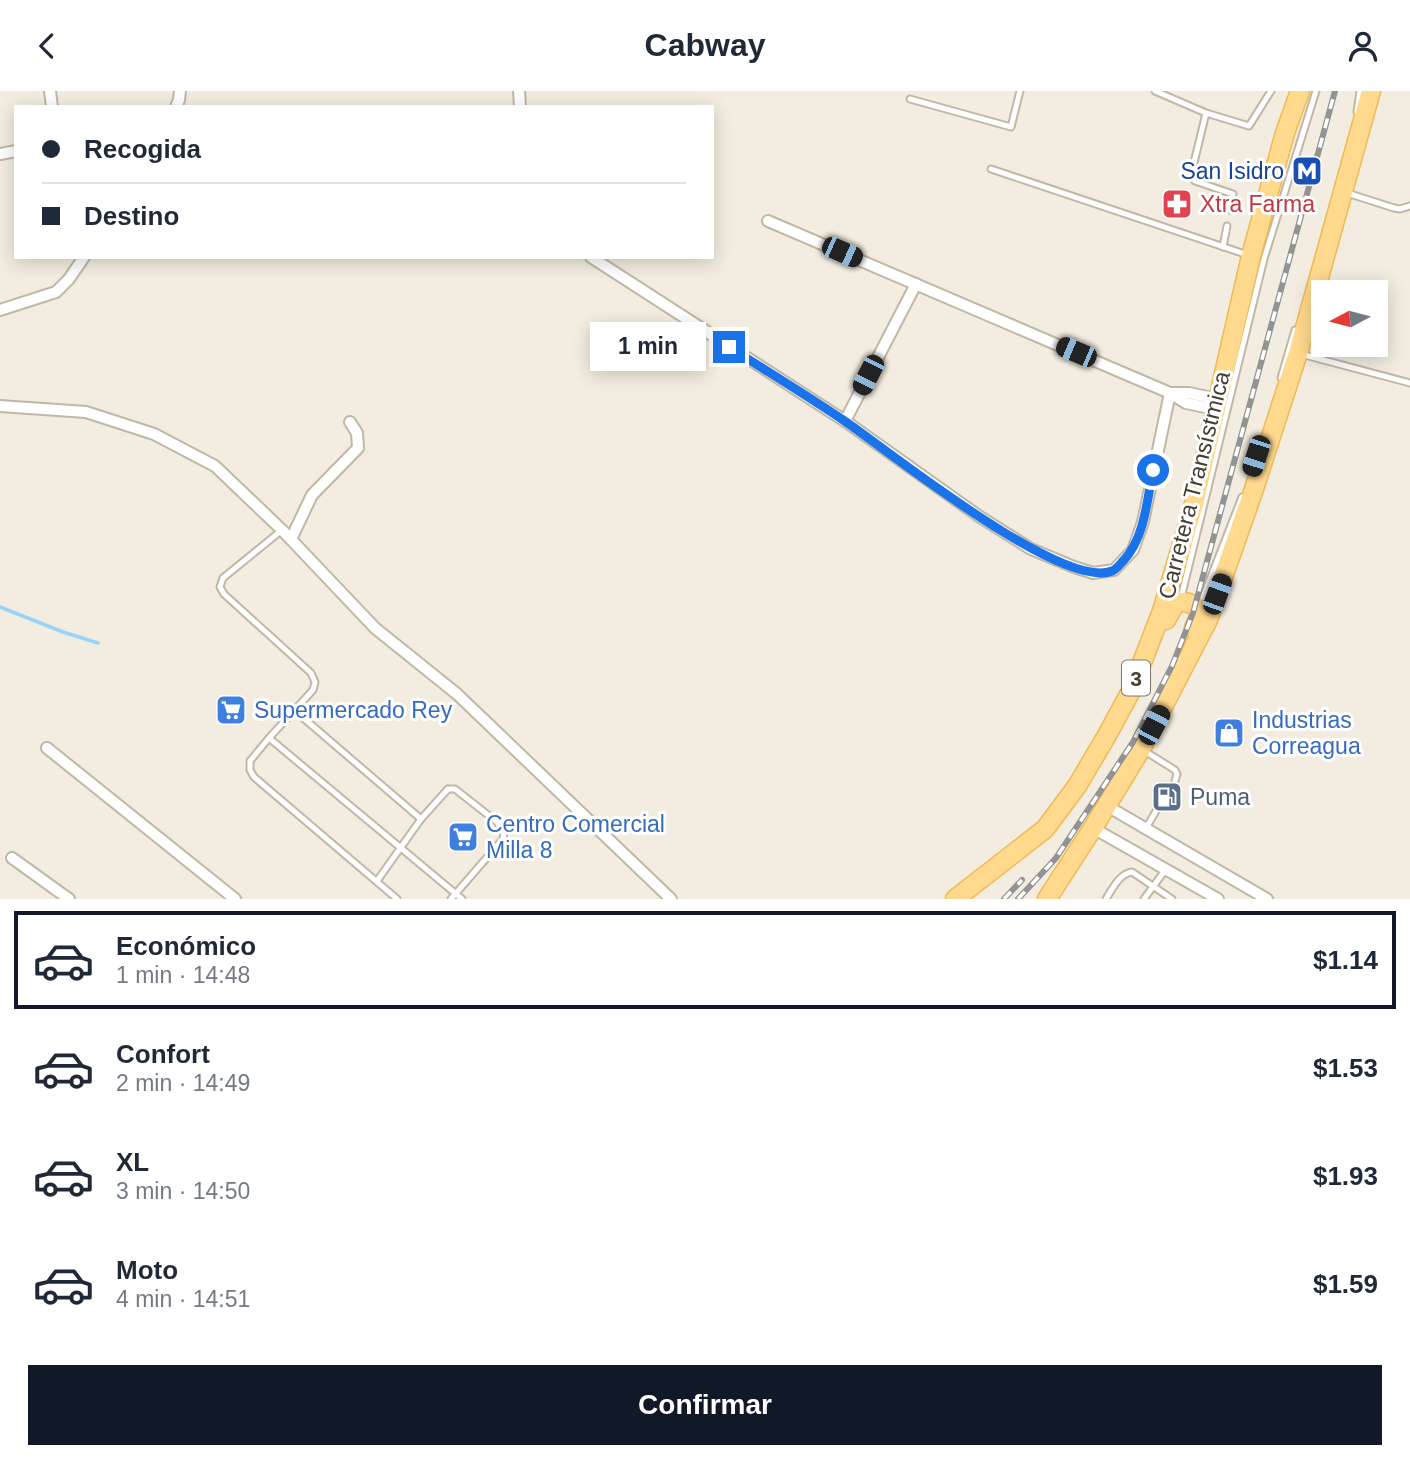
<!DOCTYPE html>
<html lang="es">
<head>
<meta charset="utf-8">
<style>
	:root { --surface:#fff; --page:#f2f2f3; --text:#1f2937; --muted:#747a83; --line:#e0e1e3; --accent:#111827 }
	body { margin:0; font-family:Arial,sans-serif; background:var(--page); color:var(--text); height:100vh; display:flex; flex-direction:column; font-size:26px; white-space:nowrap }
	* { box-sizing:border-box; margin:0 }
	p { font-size:23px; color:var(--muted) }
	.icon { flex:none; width:38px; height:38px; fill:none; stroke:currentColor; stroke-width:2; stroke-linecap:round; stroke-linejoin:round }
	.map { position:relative; height:808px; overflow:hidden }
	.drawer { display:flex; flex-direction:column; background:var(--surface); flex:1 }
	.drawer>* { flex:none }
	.banner { position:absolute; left:14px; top:14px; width:700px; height:154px; border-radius:0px; box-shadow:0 4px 18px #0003; display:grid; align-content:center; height:154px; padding:0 28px; background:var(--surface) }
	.needle { width:46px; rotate:263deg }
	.fabs { position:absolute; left:1311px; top:189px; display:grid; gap:14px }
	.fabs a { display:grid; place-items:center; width:77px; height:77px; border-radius:0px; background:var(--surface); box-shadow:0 4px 18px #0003; font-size:35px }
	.end { position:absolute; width:32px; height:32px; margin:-16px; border:9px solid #1a73e8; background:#fff; box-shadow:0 0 0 4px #fff }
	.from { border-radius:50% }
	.bubble { position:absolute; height:49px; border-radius:0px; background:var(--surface); box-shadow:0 4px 18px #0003; font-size:23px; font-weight:800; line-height:49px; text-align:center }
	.car { position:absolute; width:21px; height:42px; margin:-21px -10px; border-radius:9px; box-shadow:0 0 5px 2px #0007; background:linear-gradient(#222 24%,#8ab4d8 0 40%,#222 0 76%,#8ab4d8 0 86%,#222 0) }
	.banner b { display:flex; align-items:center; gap:24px; height:66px; font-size:26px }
	.banner b+b { border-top:2px solid var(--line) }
	.banner i { width:18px; height:18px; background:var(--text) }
	ul { padding:12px 0 0; list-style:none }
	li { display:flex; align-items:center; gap:21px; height:98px; margin:0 14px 10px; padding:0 14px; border:4px solid transparent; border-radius:0px }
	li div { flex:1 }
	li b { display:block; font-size:26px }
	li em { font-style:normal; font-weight:800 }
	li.selected { border-color:var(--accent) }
	li>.icon { width:63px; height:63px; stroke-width:1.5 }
	.button { display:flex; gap:14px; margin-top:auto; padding:14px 28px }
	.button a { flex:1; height:80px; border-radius:0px; background:var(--accent); color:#fff; font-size:28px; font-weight:800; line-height:80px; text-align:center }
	header { display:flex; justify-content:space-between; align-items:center; height:91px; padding:0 28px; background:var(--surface); font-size:32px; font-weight:800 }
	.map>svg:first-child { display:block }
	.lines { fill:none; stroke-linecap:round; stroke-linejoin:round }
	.stream { stroke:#96d5f8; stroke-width:3.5 }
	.service-casing { stroke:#c2b7a6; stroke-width:9 }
	.minor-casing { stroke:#c2b7a6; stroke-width:14 }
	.primary-casing { stroke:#f0b952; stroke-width:21 }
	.service { stroke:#fff; stroke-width:5 }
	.minor { stroke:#fff; stroke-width:10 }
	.primary { stroke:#ffd98e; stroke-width:18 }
	.rail-casing { stroke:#939393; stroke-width:6 }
	.rail { stroke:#fff; stroke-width:3.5; stroke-dasharray:10; stroke-linecap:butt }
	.route { stroke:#1a73e8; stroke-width:9 }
	.labels { text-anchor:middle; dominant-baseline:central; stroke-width:6; stroke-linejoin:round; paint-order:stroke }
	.shield { fill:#fff; stroke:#7d7670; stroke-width:2 }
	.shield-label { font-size:21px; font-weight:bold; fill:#453c32 }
	.transit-label { font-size:23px; fill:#164399; stroke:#fff; text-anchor:end }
	.health-label { font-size:23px; fill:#be3a42; stroke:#fff; text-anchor:start }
	.street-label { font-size:23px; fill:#453c32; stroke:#fff }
	.shop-label { font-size:23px; fill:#366cbe; stroke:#fff; text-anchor:start }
	.service-label { font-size:23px; fill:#4e5e75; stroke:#fff; text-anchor:start }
</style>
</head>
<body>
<header><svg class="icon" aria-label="back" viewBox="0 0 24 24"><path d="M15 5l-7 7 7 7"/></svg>Cabway<svg class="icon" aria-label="person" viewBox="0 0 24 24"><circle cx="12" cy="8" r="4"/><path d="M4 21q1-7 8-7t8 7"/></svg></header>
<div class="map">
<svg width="1410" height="808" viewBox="0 0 1410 808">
	<rect width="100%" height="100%" fill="#f3ede1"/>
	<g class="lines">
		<polyline class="stream" points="0,516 63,541 98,552"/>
		<g class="service-casing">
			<g id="service">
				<polyline points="1155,0 1206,22 1249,35 1271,0"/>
				<polyline points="910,8 1011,36 1020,0"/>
				<polyline points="1357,21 1360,0"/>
				<polyline points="1206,22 1192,80 1192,86 1195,90 1233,103 1230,119"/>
				<polyline points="991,78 1248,164"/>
				<polyline points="1347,102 1394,117 1400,118 1410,115"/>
				<polyline points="1223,156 1227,135"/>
				<polyline points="1301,263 1410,292"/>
				<polyline points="1281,287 1295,239"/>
				<polyline points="282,439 223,487 220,496 224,503 311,582 315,591 313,599 269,647 250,670 250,679 254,686 397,808"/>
				<polyline points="1181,507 1264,168 1316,0"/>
				<polyline points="1200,514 1242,406"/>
				<polyline points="294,619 421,728 448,698 455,698 497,731 504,741 503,748 451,808"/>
				<polyline points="269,647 462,808"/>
				<polyline points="1143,659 1175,679 1177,683 1175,690"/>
				<polyline points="1146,737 1156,720"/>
				<polyline points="377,790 421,728"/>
				<path d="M1106 808C1113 797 1119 783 1132 781L1172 808"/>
				<polyline points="1144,808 1166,778"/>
			</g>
		</g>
		<g class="minor-casing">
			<g id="minor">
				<polyline points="50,0 52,16"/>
				<polyline points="519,0 520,16"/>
				<polyline points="176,16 179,9 180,0"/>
				<polyline points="0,63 16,60"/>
				<polyline points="768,130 1170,302 1186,312 1215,318"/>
				<polyline points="591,166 845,330 980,426 1031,458 1074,476 1093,482 1114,479 1133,459 1143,431 1170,302"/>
				<polyline points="0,219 56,201 69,188 84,166"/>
				<polyline points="1172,302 1189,302 1217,308"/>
				<polyline points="0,315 86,321 154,343 215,375 282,439 375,537 457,603 671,808"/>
				<polyline points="845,330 916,193"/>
				<polyline points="291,448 312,404 358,357 357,342 350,331"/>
				<polyline points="47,657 235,808"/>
				<polyline points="1107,715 1267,808"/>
				<polyline points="1093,737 1218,808"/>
				<polyline points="12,767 69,808"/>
			</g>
		</g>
		<g class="primary-casing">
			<g id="primary">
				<path d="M1166 529 1175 513C1182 508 1194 513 1200 518V524L1194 537"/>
				<polyline points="955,808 1045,738 1077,695 1106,646 1131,600 1162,520 1194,413 1251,165 1285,42 1300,0"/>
				<polyline points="1047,808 1093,737 1141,658 1208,529 1253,401 1298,262 1371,0"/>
			</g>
		</g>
		<use href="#service" class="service"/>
		<use href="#minor" class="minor"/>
		<use href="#primary" class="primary"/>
		<g class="rail-casing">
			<g id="rail">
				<polyline points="1004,808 1022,789"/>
				<polyline points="1018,808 1056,767 1133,651 1172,575 1193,522 1335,0"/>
			</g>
		</g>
		<use href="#rail" class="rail"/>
	</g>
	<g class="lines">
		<path class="route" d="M729 256C768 281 808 305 846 331 891 362 1063 500 1112 480 1117 478 1120 473 1124 469 1145 446 1147 409 1153 379"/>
	</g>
	<defs>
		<g id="metro-square" transform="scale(1.575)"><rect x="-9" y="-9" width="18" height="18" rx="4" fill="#1a4fb4" stroke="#fff"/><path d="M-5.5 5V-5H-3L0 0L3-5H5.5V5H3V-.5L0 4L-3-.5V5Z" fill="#fff"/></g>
		<g id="pharmacy-square" transform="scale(1.575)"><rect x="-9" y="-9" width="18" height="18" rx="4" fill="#e0444e" stroke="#fff"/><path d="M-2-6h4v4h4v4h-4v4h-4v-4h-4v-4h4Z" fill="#fff"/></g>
		<g id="supermarket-square" transform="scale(1.575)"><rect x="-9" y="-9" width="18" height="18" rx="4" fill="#3f7fe0" stroke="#fff"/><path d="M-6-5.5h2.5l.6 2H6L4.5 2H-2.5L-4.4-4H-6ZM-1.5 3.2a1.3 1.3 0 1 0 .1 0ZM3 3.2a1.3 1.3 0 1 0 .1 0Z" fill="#fff"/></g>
		<g id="shop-square" transform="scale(1.575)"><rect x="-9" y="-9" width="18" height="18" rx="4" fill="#3f7fe0" stroke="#fff"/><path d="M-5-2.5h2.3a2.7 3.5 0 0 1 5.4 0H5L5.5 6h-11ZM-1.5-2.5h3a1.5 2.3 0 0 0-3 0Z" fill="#fff"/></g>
		<g id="fuel-square" transform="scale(1.575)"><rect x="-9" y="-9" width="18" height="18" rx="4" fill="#5c6f8a" stroke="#fff"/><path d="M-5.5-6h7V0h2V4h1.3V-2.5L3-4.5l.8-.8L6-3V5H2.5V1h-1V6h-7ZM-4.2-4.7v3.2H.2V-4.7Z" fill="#fff"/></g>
	</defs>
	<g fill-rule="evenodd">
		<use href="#metro-square" x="1307" y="80"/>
		<use href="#pharmacy-square" x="1177" y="113"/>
		<use href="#supermarket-square" x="231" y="619"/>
		<use href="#shop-square" x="1229" y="642"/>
		<use href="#fuel-square" x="1167" y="706"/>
		<use href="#supermarket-square" x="463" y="746"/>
	</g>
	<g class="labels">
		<rect class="shield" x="1122" y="569.5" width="28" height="35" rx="5"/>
		<g class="shield-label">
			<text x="1136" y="587">3</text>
		</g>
		<g class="transit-label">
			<text x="1284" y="80">San Isidro</text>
		</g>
		<g class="health-label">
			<text x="1200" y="113">Xtra Farma</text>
		</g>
		<g class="street-label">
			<text transform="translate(1194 394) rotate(-76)">Carretera Transístmica</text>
		</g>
		<g class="shop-label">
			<text x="254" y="619">Supermercado Rey</text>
			<text x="1252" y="629">Industrias<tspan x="1252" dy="26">Correagua</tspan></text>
			<text x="486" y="733">Centro Comercial<tspan x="486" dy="26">Milla 8</tspan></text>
		</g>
		<g class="service-label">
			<text x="1190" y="706">Puma</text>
		</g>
	</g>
</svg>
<div class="fabs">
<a><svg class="needle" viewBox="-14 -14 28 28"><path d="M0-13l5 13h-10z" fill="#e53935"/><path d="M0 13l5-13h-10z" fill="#747a83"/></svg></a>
</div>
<i class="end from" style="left:1153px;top:379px"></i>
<i class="end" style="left:729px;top:256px"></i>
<div class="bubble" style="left:590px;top:231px;width:116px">1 min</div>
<i class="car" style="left:842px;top:161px;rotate:114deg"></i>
<i class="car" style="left:1076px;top:261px;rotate:293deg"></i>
<i class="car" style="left:868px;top:284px;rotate:207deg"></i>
<i class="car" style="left:1256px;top:365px;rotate:198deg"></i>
<i class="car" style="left:1217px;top:503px;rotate:20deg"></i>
<i class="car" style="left:1154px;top:634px;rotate:28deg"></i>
<div class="banner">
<b><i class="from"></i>Recogida</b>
<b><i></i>Destino</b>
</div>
</div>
<section class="drawer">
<ul>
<li class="selected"><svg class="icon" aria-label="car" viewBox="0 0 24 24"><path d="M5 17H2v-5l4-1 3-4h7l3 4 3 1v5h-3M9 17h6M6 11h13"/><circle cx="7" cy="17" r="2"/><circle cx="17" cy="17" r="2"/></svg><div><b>Económico</b><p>1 min · 14:48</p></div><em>$1.14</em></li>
<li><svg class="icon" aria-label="car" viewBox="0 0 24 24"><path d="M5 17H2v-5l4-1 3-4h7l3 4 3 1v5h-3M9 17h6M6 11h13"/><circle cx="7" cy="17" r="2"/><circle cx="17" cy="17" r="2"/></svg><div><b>Confort</b><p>2 min · 14:49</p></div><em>$1.53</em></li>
<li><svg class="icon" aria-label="car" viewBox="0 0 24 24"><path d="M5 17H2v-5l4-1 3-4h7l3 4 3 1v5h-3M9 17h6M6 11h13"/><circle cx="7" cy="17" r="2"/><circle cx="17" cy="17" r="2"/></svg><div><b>XL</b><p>3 min · 14:50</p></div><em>$1.93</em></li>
<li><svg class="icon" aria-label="car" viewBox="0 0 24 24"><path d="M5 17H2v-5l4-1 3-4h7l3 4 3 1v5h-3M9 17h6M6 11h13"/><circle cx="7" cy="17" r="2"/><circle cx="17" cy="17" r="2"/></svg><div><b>Moto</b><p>4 min · 14:51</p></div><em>$1.59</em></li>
</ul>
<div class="button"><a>Confirmar</a></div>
</section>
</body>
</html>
